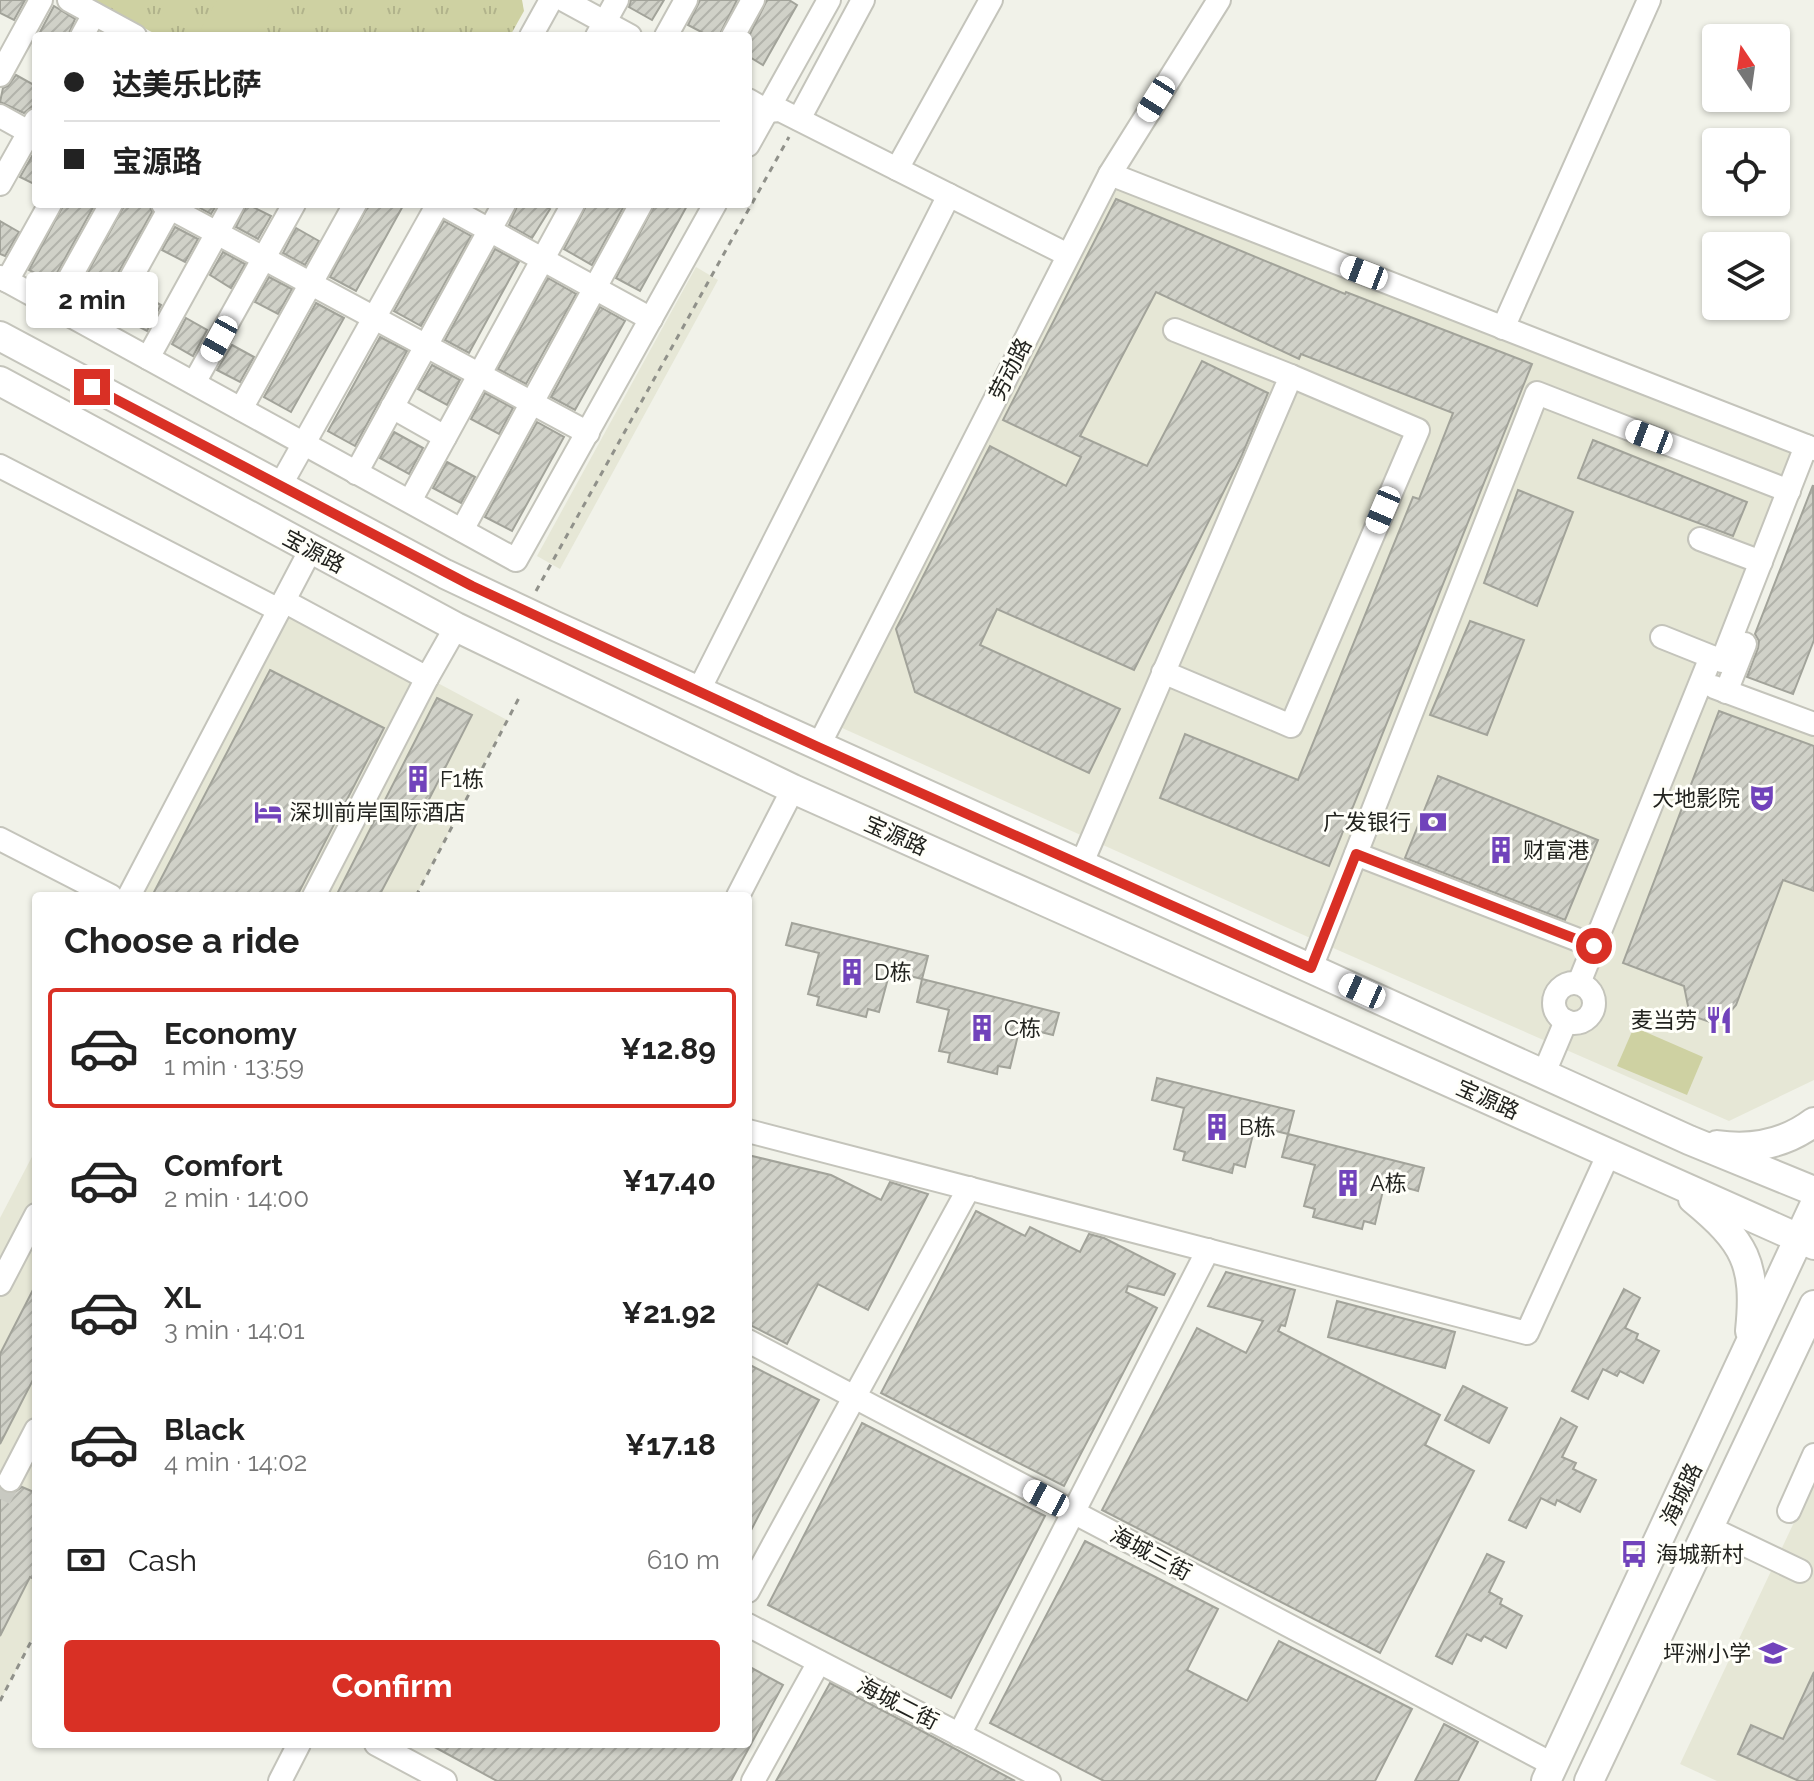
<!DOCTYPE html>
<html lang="en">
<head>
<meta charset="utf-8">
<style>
	:root { --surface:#fff; --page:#f6f6f6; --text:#222; --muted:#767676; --line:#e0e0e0; --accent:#d93025 }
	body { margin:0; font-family:Raleway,"Noto Sans SC",sans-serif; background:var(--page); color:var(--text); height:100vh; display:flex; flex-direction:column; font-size:30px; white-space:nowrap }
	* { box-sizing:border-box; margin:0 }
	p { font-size:26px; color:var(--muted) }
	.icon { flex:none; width:44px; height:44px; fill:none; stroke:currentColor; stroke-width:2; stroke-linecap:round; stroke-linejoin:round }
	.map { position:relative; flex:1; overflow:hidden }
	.side { position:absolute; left:32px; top:892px; width:720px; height:856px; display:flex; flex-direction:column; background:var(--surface); border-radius:8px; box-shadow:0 2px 6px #0004 }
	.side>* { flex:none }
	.banner { position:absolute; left:32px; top:32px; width:720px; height:176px; border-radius:8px; box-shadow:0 2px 6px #0004; display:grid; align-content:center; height:176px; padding:0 32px; background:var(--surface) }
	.needle { width:52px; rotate:347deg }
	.tools { position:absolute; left:1702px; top:24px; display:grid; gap:16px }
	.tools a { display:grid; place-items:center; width:88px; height:88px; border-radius:8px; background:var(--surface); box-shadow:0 2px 6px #0004; font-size:40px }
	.end { position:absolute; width:36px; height:36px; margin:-18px; border:10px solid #d93025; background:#fff; box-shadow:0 0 0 4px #fff }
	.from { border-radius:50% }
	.bubble { position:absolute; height:56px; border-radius:8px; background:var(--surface); box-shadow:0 2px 6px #0004; font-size:26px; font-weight:700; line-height:56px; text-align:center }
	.car { position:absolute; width:24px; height:48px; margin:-24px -12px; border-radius:10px; box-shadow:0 0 6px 2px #0007; background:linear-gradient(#fff 24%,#345 0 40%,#fff 0 76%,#345 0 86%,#fff 0) }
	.banner b { display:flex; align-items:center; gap:28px; height:76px; font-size:30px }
	.banner b+b { border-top:2px solid var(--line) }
	.banner i { width:20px; height:20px; background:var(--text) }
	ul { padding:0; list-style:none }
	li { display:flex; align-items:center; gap:24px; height:120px; margin:0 16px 12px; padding:0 16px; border:4px solid transparent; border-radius:8px }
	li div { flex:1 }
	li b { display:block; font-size:30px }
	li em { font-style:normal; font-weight:700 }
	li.selected { border-color:var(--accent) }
	li>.icon { width:72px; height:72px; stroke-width:1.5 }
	h2 { padding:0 32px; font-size:36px; line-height:96px }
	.pay { display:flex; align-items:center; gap:20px; height:88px; padding:0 32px; font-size:30px }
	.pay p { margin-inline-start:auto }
	.button { display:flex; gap:16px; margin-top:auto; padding:16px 32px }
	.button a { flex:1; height:92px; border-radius:8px; background:var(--accent); color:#fff; font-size:32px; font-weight:700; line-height:92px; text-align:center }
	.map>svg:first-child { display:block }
	.built { fill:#e6e7d6 }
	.park { fill:url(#park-tufts) }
	.pitch { fill:#ced1a2 }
	.building { fill:url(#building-hatch); stroke:#a2a39a; stroke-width:2 }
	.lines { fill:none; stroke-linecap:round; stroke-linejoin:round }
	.minor-tunnel { stroke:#c8c9c1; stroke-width:22; stroke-dasharray:22 11; stroke-linecap:butt }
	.minor-casing { stroke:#c4c4bb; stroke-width:26 }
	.major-casing { stroke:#c4c4bb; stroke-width:32 }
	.path { stroke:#90918a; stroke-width:3; stroke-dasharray:6 6; stroke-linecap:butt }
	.minor { stroke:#fff; stroke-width:22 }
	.major { stroke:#fff; stroke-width:28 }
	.route { stroke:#d93025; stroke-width:10 }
	.labels { text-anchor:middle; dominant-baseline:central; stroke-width:6; stroke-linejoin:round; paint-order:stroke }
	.street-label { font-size:22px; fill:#22231f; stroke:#fffff9 }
	.poi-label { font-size:22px; fill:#22231f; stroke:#fffff9; text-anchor:start }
</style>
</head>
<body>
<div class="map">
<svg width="1814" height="1781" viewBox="0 0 1814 1781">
	<defs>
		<pattern id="park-tufts" width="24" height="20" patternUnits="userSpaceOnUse" patternTransform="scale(2)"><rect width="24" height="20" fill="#ced1a2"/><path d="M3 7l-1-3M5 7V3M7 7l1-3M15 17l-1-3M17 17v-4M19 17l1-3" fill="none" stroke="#b1b38b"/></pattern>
		<pattern id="building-hatch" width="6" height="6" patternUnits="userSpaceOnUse" patternTransform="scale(2)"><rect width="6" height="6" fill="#d0d1c8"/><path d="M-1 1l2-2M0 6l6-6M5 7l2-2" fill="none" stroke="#b2b3ab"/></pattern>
	</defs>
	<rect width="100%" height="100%" fill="#f1f2e9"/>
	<g class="built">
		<polygon points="1110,174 1812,448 1718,688 1814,724 1814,1080 1729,1121 1308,937 831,723"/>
		<polygon points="696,267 718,280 560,569 537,556"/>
		<polygon points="284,601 507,720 416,896 129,896"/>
		<polygon points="36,1149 36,1632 0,1701 0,1218"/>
		<polygon points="1814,1480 1814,1781 1717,1781 1680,1764"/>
	</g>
	<polygon class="park" points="93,0 522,0 524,11 510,36 159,36"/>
	<g class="pitch">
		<polygon points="217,0 272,0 253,36 197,36"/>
		<polygon points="1634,1027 1703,1057 1687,1095 1617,1066"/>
	</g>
	<g class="building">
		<polygon points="0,0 25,0 14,20 0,13"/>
		<polygon points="631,0 664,0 652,20 629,7"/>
		<polygon points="700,0 737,0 719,36 709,36 688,25"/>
		<polygon points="767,0 789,0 797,5 763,65 748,56 748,38"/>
		<polygon points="54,6 75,19 68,36 47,36 40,32"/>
		<polygon points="16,75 36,86 36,103 24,113 0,102 3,88 8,86"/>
		<polygon points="35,151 36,152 36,185 20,177"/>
		<polygon points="1116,199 1345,294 1346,292 1532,364 1329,866 1160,798 1185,734 1298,780 1413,497 1419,499 1453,413 1301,354 1299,359 1156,292 1080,436 1147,466 1202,361 1268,393 1242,455 1134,670 997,609 980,645 1120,709 1089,773 915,692 896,629 990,446 1066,486 1081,457 1003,420"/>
		<polygon points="64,204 95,204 52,282 29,270"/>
		<polygon points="125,204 149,204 152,212 98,309 75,296"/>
		<polygon points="193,204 217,204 211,214"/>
		<polygon points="247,204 271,216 258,239 236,227"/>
		<polygon points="369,204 404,204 356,291 330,277"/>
		<polygon points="518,204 541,204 550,209 532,238 509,225"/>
		<polygon points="587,204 625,204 592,265 564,249"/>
		<polygon points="655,204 688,204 640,291 616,278"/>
		<polygon points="0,221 19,232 5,256 0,254"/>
		<polygon points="444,221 471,236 421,326 394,311"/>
		<polygon points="175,227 198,239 185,262 162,250"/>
		<polygon points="296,228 319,241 305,265 283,253"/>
		<polygon points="495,249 519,262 469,353 445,340"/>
		<polygon points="223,252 245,264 231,288 210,275"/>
		<polygon points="269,277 292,289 278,314 255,302"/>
		<polygon points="548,278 576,294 526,384 498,369"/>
		<polygon points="139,293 161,305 147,331 124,319"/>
		<polygon points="316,303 344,318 291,412 264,397"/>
		<polygon points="600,307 625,321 575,410 551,397"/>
		<polygon points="186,318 207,330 193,356 172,344"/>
		<polygon points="380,337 407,351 355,446 328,431"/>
		<polygon points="232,345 254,357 240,382 217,370"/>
		<polygon points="432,365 460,380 447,405 418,389"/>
		<polygon points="485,393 513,408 499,434 471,419"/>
		<polygon points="537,422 564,437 512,531 485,517"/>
		<polygon points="394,432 423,448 409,474 380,458"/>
		<polygon points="1593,440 1747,502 1733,536 1578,478"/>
		<polygon points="447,462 475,477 461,503 433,488"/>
		<polygon points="1813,485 1814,640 1793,694 1747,677 1758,648 1759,641 1755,634"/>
		<polygon points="1518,490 1573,512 1537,606 1484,583"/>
		<polygon points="1470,621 1524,640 1487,735 1430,715"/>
		<polygon points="270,670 384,728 297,896 152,896"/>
		<polygon points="437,698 472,715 398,860 379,896 336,896"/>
		<polygon points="1719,711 1814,746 1814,891 1783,880 1736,1005 1725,1018 1710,1022 1695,1017 1689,1011 1684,986 1623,963"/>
		<polygon points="1438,776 1598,840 1565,920 1405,858"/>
		<polygon points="792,923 928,956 922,979 890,971 879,1012 868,1009 866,1017 817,1005 819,997 808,994 819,953 786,945"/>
		<polygon points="922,979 1059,1013 1053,1035 1020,1027 1010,1068 998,1066 997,1074 948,1062 950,1053 939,1051 949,1010 917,1002"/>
		<polygon points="1157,1078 1294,1111 1288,1134 1255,1126 1245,1167 1234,1164 1232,1173 1183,1160 1185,1152 1174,1149 1184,1108 1152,1100"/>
		<polygon points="1288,1134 1424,1168 1418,1191 1385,1182 1375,1224 1364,1221 1362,1229 1313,1217 1315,1209 1304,1206 1315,1165 1282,1157"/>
		<polygon points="748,1155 831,1175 881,1200 890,1182 928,1194 868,1310 818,1284 787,1344 748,1324"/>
		<polygon points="976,1211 1025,1236 1030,1227 1080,1252 1089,1234 1104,1238 1175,1274 1164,1295 1128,1286 1126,1292 1157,1308 1064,1486 881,1393"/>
		<polygon points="1226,1272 1295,1290 1285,1326 1281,1325 1278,1331 1440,1415 1425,1445 1474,1471 1380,1653 1102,1510 1197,1328 1246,1353 1263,1321 1208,1306"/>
		<polygon points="36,1284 36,1374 0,1444 0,1354"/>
		<polygon points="1624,1289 1640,1298 1625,1328 1638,1334 1636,1339 1659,1351 1643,1383 1620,1371 1617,1376 1603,1369 1588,1399 1572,1391"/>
		<polygon points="1337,1301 1455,1332 1445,1368 1328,1337"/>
		<polygon points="748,1364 819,1400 748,1536"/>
		<polygon points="1463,1386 1507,1408 1489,1443 1445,1420"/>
		<polygon points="1561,1418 1577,1427 1562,1457 1576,1463 1573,1469 1596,1480 1580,1512 1557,1500 1555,1505 1541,1498 1526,1528 1509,1520"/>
		<polygon points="862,1423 1045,1516 951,1698 768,1605"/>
		<polygon points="22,1487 36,1493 36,1580 30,1577 0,1636 0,1489 11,1494"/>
		<polygon points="1085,1541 1218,1609 1187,1670 1247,1701 1279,1641 1412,1709 1375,1781 1104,1781 990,1723"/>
		<polygon points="1487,1554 1504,1562 1489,1592 1502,1599 1500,1604 1522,1616 1506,1648 1484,1636 1481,1641 1467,1634 1452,1664 1436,1656"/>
		<polygon points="748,1666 783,1685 731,1781 497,1781 429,1744 748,1744"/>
		<polygon points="1814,1672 1814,1781 1799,1781 1738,1754 1751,1725 1783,1739"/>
		<polygon points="830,1683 920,1730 1015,1781 776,1781"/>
		<polygon points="1444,1724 1478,1742 1458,1781 1415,1781"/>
	</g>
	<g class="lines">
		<polyline class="minor-tunnel" points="0,1499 10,1480"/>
		<g class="minor-casing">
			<g id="minor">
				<polyline points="69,0 135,36"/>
				<polyline points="564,0 630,36"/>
				<polyline points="82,36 94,14"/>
				<polyline points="531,36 551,0"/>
				<polyline points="597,36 617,0"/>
				<polyline points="666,36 686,0"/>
				<polyline points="733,36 753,0"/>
				<polyline points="0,75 41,0"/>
				<polyline points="748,100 767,111 780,110 1068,255"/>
				<polyline points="0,116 36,136"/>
				<polyline points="799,119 863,0"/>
				<polyline points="748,145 829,0"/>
				<polyline points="897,169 991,0"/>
				<polyline points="1110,174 1814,449"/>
				<polyline points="0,184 36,120"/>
				<polyline points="163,204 588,433"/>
				<polyline points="442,204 651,319"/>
				<polyline points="0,277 516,560 715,204"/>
				<polyline points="7,281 50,204"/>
				<polyline points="54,306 111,204"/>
				<polyline points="1503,328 1649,0"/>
				<polyline points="101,332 172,204"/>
				<polyline points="148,358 233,204"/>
				<polyline points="194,383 294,204"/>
				<polyline points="392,407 445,437"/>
				<polyline points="241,409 355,204"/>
				<polyline points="0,466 279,610"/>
				<polyline points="356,473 504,204"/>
				<polyline points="280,486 438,204"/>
				<polyline points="410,501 573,204"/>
				<polyline points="462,530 641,204"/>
				<polyline points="1700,539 1761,562"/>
				<polyline points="284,601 427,678 456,627"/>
				<polyline points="1662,637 1722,661 1806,446"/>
				<polyline points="1163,672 1291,726 1418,430 1291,376"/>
				<polyline points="1714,687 1814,724"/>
				<polyline points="698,692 949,195"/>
				<polyline points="1726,692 1745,644"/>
				<polyline points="818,747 1110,174 1219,0"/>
				<polyline points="0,839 111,896"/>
				<polyline points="1356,854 1594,946"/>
				<polyline points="1081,865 1291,376 1175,330"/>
				<polyline points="129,896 311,549"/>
				<polyline points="314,896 427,678"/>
				<polyline points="738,896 793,789"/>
				<polyline points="1311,968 1537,393 1789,491"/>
				<circle cx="1574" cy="1003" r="20"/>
				<polyline points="1579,983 1711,657"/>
				<polyline points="1544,1073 1566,1021"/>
				<polyline points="748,1131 1527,1333 1609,1153"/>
				<polyline points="0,1284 36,1215"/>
				<polyline points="748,1341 1554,1765"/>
				<polyline points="10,1480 36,1430"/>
				<polyline points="1789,1511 1814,1455"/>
				<polyline points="1710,1528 1800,1571"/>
				<polyline points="748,1591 969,1188"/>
				<polyline points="748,1625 1049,1781"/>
				<polyline points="959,1735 1208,1250"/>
				<polyline points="376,1744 445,1781"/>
				<polyline points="280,1781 299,1744"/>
				<polyline points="753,1781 819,1662"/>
			</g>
		</g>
		<g class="major-casing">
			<g id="major">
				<polyline points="0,336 445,574 553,625 1689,1140 1814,1191"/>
				<polyline points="0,381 456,627 793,789 1814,1245"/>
				<path d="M1717 1145C1752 1150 1785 1144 1814 1122"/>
				<path d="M1693 1199C1745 1242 1757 1263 1750 1331"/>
				<polyline points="1546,1781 1814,1206"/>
				<polyline points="1589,1781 1814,1305"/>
			</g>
		</g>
		<g class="path">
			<polyline points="536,591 789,137"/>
			<polyline points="416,896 521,694"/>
			<polyline points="0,1701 36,1632"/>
		</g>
		<use href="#minor" class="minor"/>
		<use href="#major" class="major"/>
	</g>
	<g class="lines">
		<polyline class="route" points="92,387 472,586 818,747 1311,968 1356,854 1594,946"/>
	</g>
	<defs>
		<g id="building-bare" transform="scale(2.16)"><path d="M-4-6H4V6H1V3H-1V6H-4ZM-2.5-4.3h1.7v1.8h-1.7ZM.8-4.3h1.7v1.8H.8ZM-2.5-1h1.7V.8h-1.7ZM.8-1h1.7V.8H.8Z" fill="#7143bb" stroke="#fffff9" stroke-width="2.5" paint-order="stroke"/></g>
		<g id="theatre-bare" transform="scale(2.16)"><path d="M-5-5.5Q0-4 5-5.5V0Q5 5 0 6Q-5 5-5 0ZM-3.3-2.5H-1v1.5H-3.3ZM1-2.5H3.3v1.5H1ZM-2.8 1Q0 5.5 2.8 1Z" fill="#7143bb" stroke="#fffff9" stroke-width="2.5" paint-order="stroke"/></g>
		<g id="hotel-bare" transform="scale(2.16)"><path d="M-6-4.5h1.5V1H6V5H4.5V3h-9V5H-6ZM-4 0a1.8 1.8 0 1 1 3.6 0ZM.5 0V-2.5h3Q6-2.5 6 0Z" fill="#7143bb" stroke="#fffff9" stroke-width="2.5" paint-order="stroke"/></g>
		<g id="bank-bare" transform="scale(2.16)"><path d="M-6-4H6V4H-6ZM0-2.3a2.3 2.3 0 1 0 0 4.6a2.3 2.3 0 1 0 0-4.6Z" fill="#7143bb" stroke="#fffff9" stroke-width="2.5" paint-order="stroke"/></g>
		<g id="restaurant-bare" transform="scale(2.16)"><path d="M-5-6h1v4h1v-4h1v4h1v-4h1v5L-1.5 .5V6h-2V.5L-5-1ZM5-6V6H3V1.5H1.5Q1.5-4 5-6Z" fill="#7143bb" stroke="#fffff9" stroke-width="2.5" paint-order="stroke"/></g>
		<g id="bus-bare" transform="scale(2.16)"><path d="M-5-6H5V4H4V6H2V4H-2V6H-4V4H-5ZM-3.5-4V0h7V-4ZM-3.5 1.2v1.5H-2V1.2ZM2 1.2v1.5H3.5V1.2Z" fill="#7143bb" stroke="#fffff9" stroke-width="2.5" paint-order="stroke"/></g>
		<g id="school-bare" transform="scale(2.16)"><path d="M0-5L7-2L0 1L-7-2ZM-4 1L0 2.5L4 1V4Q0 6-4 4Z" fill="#7143bb" stroke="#fffff9" stroke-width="2.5" paint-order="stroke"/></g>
	</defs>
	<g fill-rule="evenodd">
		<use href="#building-bare" x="418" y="779"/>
		<use href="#theatre-bare" x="1762" y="798"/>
		<use href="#hotel-bare" x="268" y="812"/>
		<use href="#bank-bare" x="1433" y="822"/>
		<use href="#building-bare" x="1501" y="850"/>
		<use href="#building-bare" x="852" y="972"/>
		<use href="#restaurant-bare" x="1719" y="1020"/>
		<use href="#building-bare" x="982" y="1028"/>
		<use href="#building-bare" x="1217" y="1127"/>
		<use href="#building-bare" x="1348" y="1183"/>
		<use href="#bus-bare" x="1634" y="1554"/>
		<use href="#school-bare" x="1773" y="1653"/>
	</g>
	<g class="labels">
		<g class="street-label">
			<text transform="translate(1010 369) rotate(-63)">劳动路</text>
			<text transform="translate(314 551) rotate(28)">宝源路</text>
			<text transform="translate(896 835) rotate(24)">宝源路</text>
			<text transform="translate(1488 1099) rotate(24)">宝源路</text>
			<text transform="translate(1681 1494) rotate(-65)">海城路</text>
			<text transform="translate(1151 1553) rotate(28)">海城三街</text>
			<text transform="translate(898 1703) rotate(27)">海城二街</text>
		</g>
		<g class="poi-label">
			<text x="440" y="779">F1栋</text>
			<text x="1740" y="798" text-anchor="end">大地影院</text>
			<text x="290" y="812">深圳前岸国际酒店</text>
			<text x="1411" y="822" text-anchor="end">广发银行</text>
			<text x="1523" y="850">财富港</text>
			<text x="874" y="972">D栋</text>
			<text x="1697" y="1020" text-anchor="end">麦当劳</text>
			<text x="1004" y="1028">C栋</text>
			<text x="1239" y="1127">B栋</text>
			<text x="1370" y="1183">A栋</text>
			<text x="1656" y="1554">海城新村</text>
			<text x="1751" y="1653" text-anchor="end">坪洲小学</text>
		</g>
	</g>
</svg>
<div class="tools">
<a><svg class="needle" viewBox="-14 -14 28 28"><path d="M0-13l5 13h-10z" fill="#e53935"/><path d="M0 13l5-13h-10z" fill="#767676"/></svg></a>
<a><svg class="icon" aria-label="locate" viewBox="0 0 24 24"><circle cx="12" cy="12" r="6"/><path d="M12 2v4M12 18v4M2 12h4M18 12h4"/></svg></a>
<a><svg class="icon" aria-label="layers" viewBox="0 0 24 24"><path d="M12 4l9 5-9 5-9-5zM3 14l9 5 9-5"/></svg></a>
</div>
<i class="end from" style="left:1594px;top:946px"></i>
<i class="end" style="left:92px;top:387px"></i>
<div class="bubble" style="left:26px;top:272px;width:132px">2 min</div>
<i class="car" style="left:1156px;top:99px;rotate:212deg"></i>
<i class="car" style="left:1364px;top:273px;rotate:291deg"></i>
<i class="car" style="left:219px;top:339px;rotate:209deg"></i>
<i class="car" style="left:1649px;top:437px;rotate:291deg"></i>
<i class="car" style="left:1383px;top:510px;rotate:203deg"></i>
<i class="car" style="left:1362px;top:991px;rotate:294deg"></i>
<i class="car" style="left:1046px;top:1498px;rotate:298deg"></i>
<div class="banner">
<b><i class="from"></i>达美乐比萨</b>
<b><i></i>宝源路</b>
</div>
<section class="side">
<h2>Choose a ride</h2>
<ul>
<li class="selected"><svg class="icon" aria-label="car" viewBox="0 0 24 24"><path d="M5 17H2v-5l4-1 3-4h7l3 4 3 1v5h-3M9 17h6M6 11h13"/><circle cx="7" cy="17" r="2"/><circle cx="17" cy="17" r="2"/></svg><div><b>Economy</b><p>1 min · 13:59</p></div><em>¥12.89</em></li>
<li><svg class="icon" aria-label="car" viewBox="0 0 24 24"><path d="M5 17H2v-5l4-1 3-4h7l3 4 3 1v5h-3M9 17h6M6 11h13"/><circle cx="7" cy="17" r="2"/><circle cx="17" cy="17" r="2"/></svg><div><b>Comfort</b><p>2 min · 14:00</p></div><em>¥17.40</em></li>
<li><svg class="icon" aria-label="car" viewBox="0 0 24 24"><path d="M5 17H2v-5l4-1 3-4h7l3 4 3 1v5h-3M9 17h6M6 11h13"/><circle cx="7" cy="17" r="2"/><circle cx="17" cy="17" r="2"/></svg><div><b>XL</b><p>3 min · 14:01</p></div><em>¥21.92</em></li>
<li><svg class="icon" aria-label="car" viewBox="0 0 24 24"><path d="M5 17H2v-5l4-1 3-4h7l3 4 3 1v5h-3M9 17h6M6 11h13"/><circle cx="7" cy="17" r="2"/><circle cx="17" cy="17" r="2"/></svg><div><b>Black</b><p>4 min · 14:02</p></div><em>¥17.18</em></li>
</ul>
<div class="pay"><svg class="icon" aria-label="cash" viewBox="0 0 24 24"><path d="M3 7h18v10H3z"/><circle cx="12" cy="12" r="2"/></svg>Cash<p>610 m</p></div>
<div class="button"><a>Confirm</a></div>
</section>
</div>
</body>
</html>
